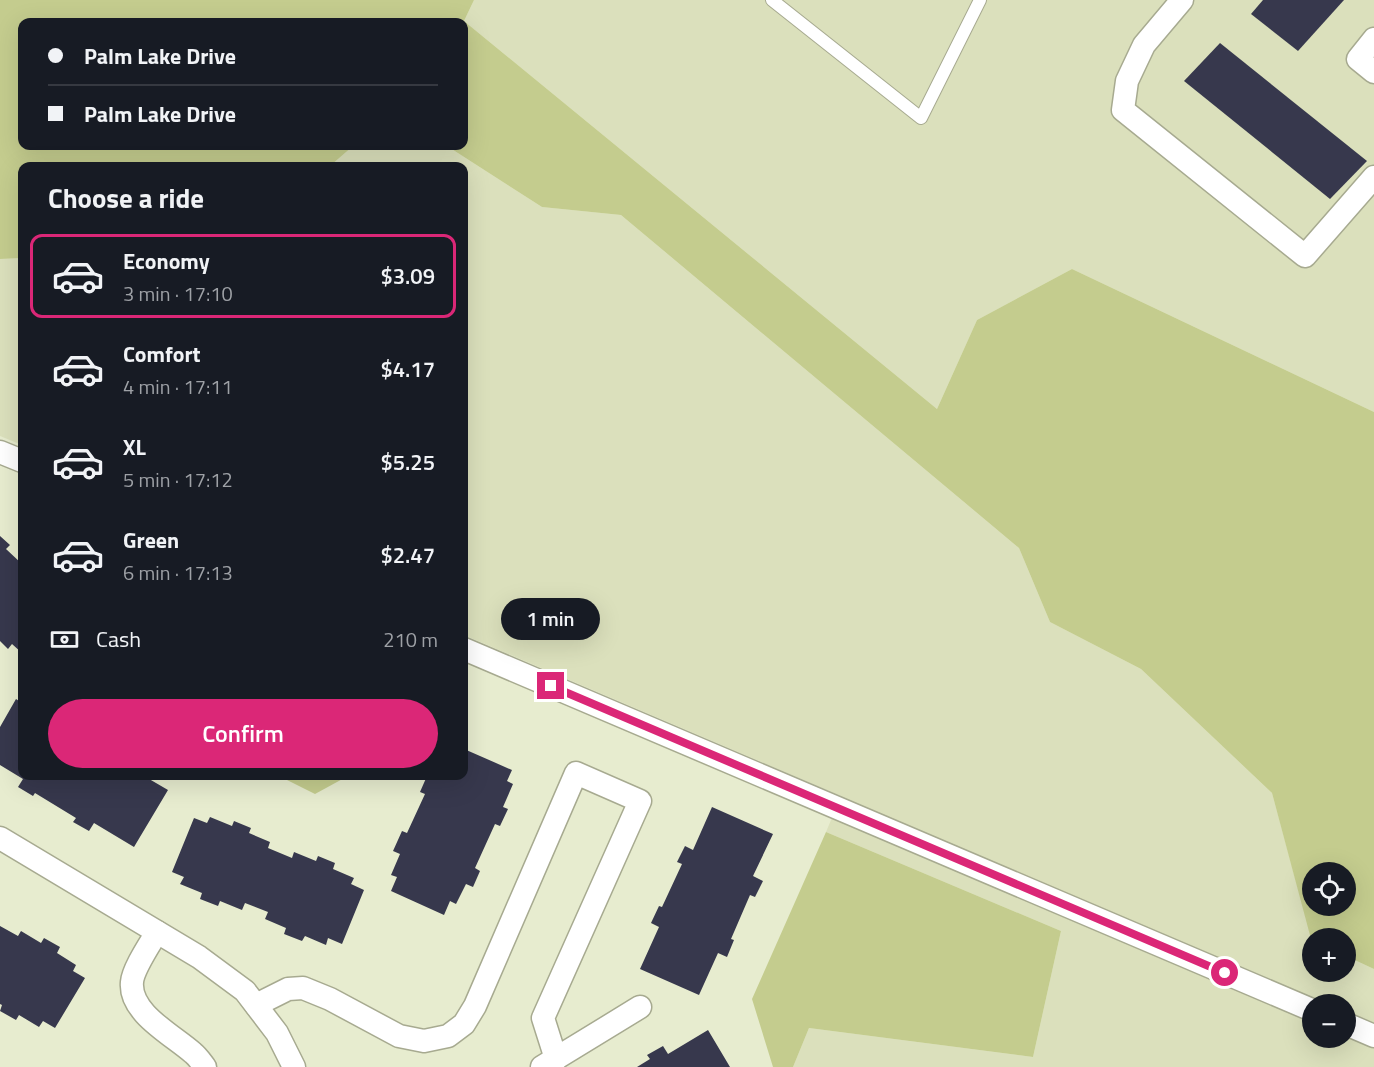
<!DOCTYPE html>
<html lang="en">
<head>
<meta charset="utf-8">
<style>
	:root { --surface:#171b24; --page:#20242c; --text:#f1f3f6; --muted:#9ea1a6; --line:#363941; --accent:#db2777 }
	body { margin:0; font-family:"Titillium Web",sans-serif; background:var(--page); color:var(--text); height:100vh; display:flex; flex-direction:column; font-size:22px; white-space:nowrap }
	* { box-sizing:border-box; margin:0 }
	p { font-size:20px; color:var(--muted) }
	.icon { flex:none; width:33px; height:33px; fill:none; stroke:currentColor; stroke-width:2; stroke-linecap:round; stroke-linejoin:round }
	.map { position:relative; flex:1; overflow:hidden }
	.drawer { position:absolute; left:18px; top:162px; width:450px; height:618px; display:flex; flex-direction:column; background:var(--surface); border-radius:12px; box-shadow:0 6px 24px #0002 }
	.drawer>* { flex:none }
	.guide { position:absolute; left:18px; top:18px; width:450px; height:132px; border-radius:12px; box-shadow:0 6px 24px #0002; display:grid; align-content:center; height:132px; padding:0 30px; background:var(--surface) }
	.controls { position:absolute; left:1302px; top:862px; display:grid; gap:12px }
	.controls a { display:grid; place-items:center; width:54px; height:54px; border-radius:50%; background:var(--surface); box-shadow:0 6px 24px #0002; font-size:30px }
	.end { position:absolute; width:27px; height:27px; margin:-14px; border:8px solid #db2777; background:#fff; box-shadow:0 0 0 3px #fff }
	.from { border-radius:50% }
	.bubble { position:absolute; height:42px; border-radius:21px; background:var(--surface); box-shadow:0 6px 24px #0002; font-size:20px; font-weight:600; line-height:42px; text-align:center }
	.guide b { display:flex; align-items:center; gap:21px; height:57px; font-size:22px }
	.guide b+b { border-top:2px solid var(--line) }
	.guide i { width:15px; height:15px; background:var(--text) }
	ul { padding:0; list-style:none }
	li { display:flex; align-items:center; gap:18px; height:84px; margin:0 12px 9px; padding:0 18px; border:3px solid transparent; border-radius:12px }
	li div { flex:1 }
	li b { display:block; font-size:22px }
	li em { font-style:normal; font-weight:600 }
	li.active { border-color:var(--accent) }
	li>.icon { width:54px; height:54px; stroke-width:1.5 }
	h2 { padding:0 30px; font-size:27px; line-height:72px }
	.pay { display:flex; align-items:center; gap:15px; height:66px; padding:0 30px; font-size:22px }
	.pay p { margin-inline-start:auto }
	.primary-button { display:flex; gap:12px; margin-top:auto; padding:12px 30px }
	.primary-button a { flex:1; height:69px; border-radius:36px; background:var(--accent); color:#fff; font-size:24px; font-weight:600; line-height:69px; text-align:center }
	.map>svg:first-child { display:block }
	.built { fill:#dbe0bc; fill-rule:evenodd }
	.green { fill:#c4cc8e; fill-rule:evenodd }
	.building { fill:#37384d }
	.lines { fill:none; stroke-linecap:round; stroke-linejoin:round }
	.lane-casing { stroke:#a7aa90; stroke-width:14 }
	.street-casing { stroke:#a7aa90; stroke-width:25 }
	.lane { stroke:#fff; stroke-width:12 }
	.street { stroke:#fff; stroke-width:22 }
	.route { stroke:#db2777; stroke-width:8 }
</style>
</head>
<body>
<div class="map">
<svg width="1374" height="1067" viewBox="0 0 1374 1067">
	<rect width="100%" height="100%" fill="#e7eccf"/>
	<g class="built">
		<polygon points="474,0 1374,0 1374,412 1072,269 977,320 937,409 464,21"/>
		<path d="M353 146H447L542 207 621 215 1019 548 1050 622 1141 669 1272 793 1312 940V972H1346V956L1374 969V1067H793L809 1028 1033 1057 1061 931 826 832 841 796 464 635V166H330ZM1312 1005H1346V1038H1312Z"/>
		<polygon points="22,258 22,445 0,436 0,259"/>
	</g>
	<g class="green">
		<path d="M0 0H474L464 21 937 409 977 320 1072 269 1374 412V969L1346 956V939H1311L1272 793 1141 669 1050 622 1019 548 621 215 542 207 447 146H464V22H22V146H353L330 166H22V258L0 259ZM1312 873H1346V906H1312Z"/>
		<polygon points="279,776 348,776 315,794"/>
		<polygon points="826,832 1061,931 1033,1057 809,1028 793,1067 773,1067 752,999"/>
	</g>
	<g class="building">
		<polygon points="1263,0 1344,0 1298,51 1251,14"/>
		<polygon points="1220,43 1367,161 1330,199 1184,81"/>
		<polygon points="0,536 10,545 6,549 22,564 22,653 12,644 8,649 0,641"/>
		<polygon points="16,699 22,703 22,776 144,776 168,790 134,847 94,823 89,831 73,822 76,818 35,793 33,796 18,787 23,779 0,765 0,727"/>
		<polygon points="464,749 512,770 507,781 513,784 503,807 508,809 500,826 495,824 475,868 480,871 473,887 466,884 456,904 450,901 444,915 391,891 397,877 391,875 400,854 393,851 402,831 407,833 425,794 420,792 427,776 464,776"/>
		<polygon points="712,807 773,834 753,876 763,881 755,897 750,895 731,939 734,940 727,957 718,953 699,995 640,969 659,927 651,923 659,906 662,907 682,864 677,862 685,846 693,850"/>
		<polygon points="210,817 232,826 234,821 251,828 249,833 270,842 268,848 292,858 294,852 316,861 318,856 335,863 333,869 354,878 351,884 364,890 342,944 328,938 326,945 305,936 302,941 284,934 286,928 265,919 268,912 245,903 242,910 220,901 218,906 200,899 202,893 180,884 184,877 172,872 194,818 207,823"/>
		<polygon points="0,926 18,936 21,931 41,943 44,938 60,947 57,953 76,965 73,971 85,978 55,1028 43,1021 39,1027 19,1015 16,1020 0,1011 2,1005 0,1004"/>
		<polygon points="708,1030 730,1067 637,1067 650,1059 647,1055 663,1046 668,1054"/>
	</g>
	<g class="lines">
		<g class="lane-casing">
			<polyline id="lane" points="772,0 921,118 980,0"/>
		</g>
		<g class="street-casing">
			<g id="street">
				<polyline points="1182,0 1144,45 1127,81 1123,110 1305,256 1374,177"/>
				<polyline points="1374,39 1358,59 1374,72"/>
				<polyline points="0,452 22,461"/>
				<polyline points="464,649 1312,1010"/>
				<polyline points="0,838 199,957 245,991 277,1033 294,1067"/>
				<path d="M157 932C150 944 133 969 132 982 129 1013 173 1035 193 1053 198 1057 201 1062 205 1067"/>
				<polyline points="256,1005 288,989 303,988 330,999 399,1036 424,1041 448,1036 464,1024 475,1006 576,773 640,801 543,1018 556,1059"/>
				<polyline points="1346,1024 1374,1036"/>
				<polyline points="542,1067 640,1007"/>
			</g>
		</g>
		<use href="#lane" class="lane"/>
		<use href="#street" class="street"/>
	</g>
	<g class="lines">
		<polyline class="route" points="551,686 1225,973"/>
	</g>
</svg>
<div class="controls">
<a><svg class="icon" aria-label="locate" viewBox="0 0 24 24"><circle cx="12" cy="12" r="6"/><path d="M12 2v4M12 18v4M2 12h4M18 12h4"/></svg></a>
<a>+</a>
<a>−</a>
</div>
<i class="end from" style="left:1225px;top:973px"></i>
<i class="end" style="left:551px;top:686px"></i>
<div class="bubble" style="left:501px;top:598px;width:99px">1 min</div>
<div class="guide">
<b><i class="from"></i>Palm Lake Drive</b>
<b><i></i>Palm Lake Drive</b>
</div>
<section class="drawer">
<h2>Choose a ride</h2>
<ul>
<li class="active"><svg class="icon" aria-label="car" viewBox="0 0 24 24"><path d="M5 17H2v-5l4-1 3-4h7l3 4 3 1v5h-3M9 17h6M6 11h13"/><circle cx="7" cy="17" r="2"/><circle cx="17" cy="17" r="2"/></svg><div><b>Economy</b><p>3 min · 17:10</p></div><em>$3.09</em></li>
<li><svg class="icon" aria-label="car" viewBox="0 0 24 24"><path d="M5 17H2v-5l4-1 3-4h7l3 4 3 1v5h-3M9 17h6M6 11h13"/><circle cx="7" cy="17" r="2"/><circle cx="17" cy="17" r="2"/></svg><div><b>Comfort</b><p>4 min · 17:11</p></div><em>$4.17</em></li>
<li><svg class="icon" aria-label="car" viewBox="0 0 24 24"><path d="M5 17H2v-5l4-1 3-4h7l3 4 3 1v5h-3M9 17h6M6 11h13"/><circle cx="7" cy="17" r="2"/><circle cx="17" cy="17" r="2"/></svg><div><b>XL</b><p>5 min · 17:12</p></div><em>$5.25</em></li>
<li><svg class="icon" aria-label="car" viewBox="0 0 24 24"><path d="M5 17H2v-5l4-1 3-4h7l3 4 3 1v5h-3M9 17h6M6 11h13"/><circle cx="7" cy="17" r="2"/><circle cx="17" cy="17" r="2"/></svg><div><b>Green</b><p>6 min · 17:13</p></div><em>$2.47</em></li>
</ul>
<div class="pay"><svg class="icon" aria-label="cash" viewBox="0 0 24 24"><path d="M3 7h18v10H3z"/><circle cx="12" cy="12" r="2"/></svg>Cash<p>210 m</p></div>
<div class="primary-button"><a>Confirm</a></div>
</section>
</div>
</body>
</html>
